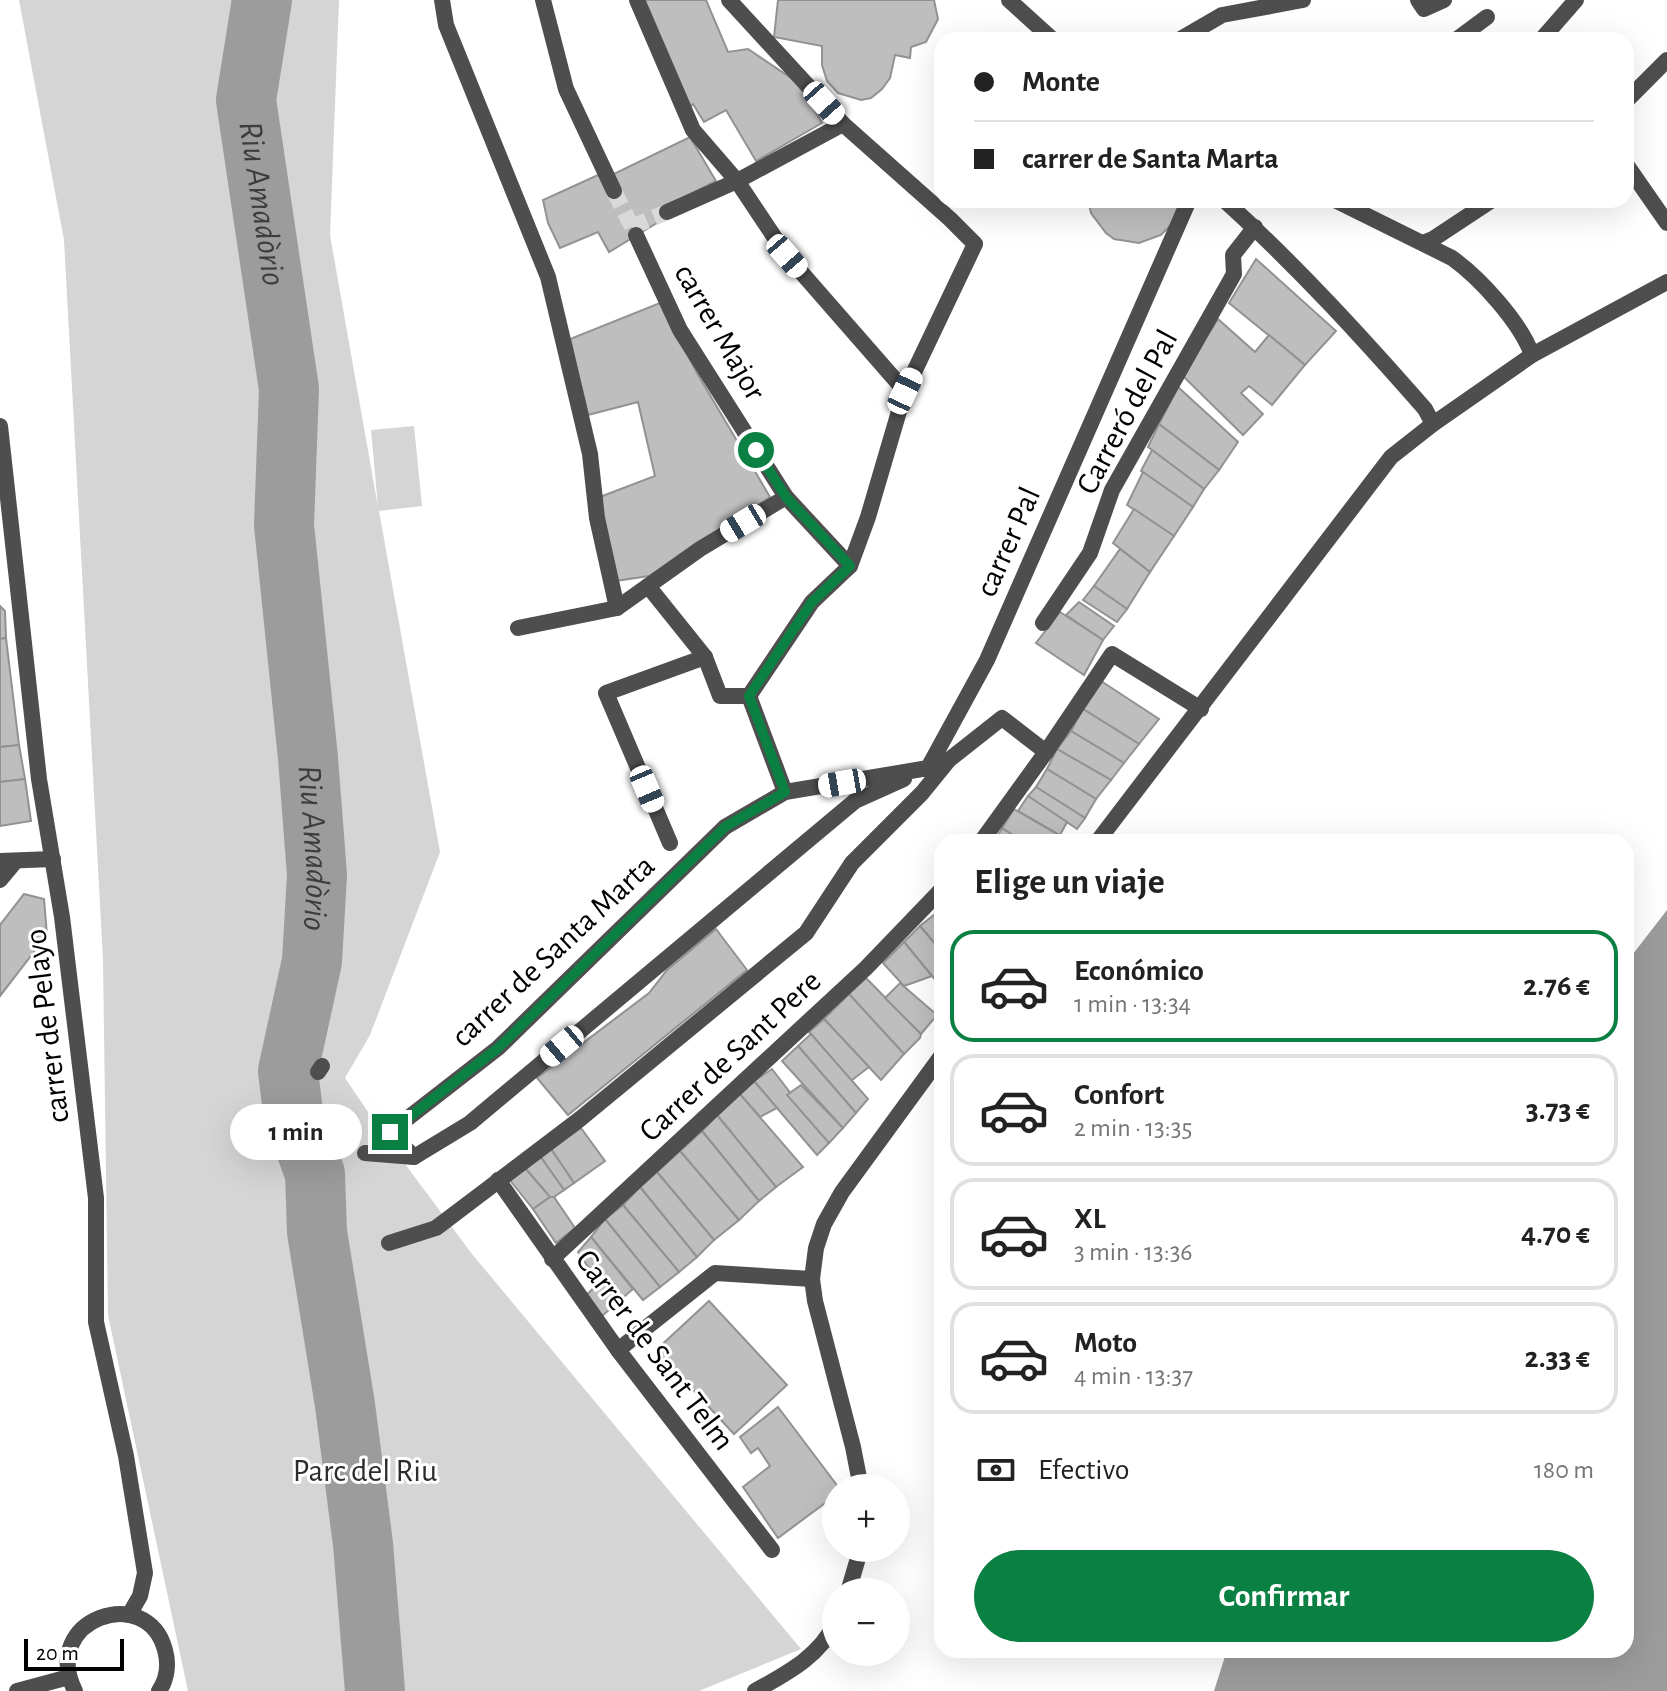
<!DOCTYPE html>
<html lang="es">
<head>
<meta charset="utf-8">
<style>
	:root { --surface:#fff; --page:#f2f2f2; --text:#222; --muted:#767676; --line:#e0e0e0; --accent:#0b8043 }
	body { margin:0; font-family:"Alegreya Sans",sans-serif; background:var(--page); color:var(--text); height:100vh; display:flex; flex-direction:column; font-size:30px; white-space:nowrap }
	* { box-sizing:border-box; margin:0 }
	p { font-size:26px; color:var(--muted) }
	.icon { flex:none; width:44px; height:44px; fill:none; stroke:currentColor; stroke-width:2; stroke-linecap:round; stroke-linejoin:round }
	.map { position:relative; flex:1; overflow:hidden }
	.panel { position:absolute; left:934px; top:834px; width:700px; height:824px; display:flex; flex-direction:column; background:var(--surface); border-radius:24px; box-shadow:0 8px 32px #0002 }
	.panel>* { flex:none }
	.guide { position:absolute; left:934px; top:32px; width:700px; height:176px; border-radius:24px; box-shadow:0 8px 32px #0002; display:grid; align-content:center; height:176px; padding:0 40px; background:var(--surface) }
	.tools { position:absolute; left:822px; top:1474px; display:grid; gap:16px }
	.tools a { display:grid; place-items:center; width:88px; height:88px; border-radius:50%; background:var(--surface); box-shadow:0 8px 32px #0002; font-size:40px }
	.scale { position:absolute; left:24px; bottom:20px; width:100px; box-sizing:border-box; padding-left:8px; border:4px solid #000; border-top:0; font-size:22px; line-height:28px; white-space:nowrap; color:#000; -webkit-text-stroke:6px #fff; paint-order:stroke }
	.end { position:absolute; width:36px; height:36px; margin:-18px; border:10px solid #0b8043; background:#fff; box-shadow:0 0 0 4px #fff }
	.from { border-radius:50% }
	.bubble { position:absolute; height:56px; border-radius:28px; background:var(--surface); box-shadow:0 8px 32px #0002; font-size:26px; font-weight:700; line-height:56px; text-align:center }
	.car { position:absolute; width:24px; height:48px; margin:-24px -12px; border-radius:10px; box-shadow:0 0 6px 2px #0007; background:linear-gradient(#fff 24%,#345 0 40%,#fff 0 76%,#345 0 86%,#fff 0) }
	.guide b { display:flex; align-items:center; gap:28px; height:76px; font-size:30px }
	.guide b+b { border-top:2px solid var(--line) }
	.guide i { width:20px; height:20px; background:var(--text) }
	ul { padding:0; list-style:none }
	li { display:flex; align-items:center; gap:24px; height:112px; margin:0 16px 12px; padding:0 24px; border:4px solid var(--line); border-radius:24px }
	li div { flex:1 }
	li b { display:block; font-size:30px }
	li em { font-style:normal; font-weight:700 }
	li.current { border-color:var(--accent) }
	li>.icon { width:72px; height:72px; stroke-width:1.5 }
	h2 { padding:0 40px; font-size:36px; line-height:96px }
	.pay { display:flex; align-items:center; gap:20px; height:88px; padding:0 40px; font-size:30px }
	.pay p { margin-inline-start:auto }
	.button { display:flex; gap:16px; margin-top:auto; padding:16px 40px }
	.button a { flex:1; height:92px; border-radius:48px; background:var(--accent); color:#fff; font-size:32px; font-weight:700; line-height:92px; text-align:center }
	.map>svg:first-child { display:block }
	.green { fill:#d5d5d5 }
	.water { fill:#9c9c9c }
	.lines { fill:none; stroke-linecap:round; stroke-linejoin:round }
	.river { stroke:#9c9c9c; stroke-width:60 }
	.building { fill:#bebebe; stroke:#929292; stroke-width:2 }
	.street-tunnel { stroke:#d9d9d9; stroke-width:16; stroke-dasharray:16 8; stroke-linecap:butt }
	.street { stroke:#4e4e4e; stroke-width:16 }
	.route { stroke:#0b8043; stroke-width:10 }
	.labels { text-anchor:middle; dominant-baseline:central; stroke-width:6; stroke-linejoin:round; paint-order:stroke }
	.street-label { font-size:32px; fill:#000; stroke:#fff }
	.park-label { font-size:32px; fill:#2c2c2c; stroke:#fff }
	.water-label { font-size:34px; font-style:italic; fill:#3d3d3d; stroke:#fff }
</style>
</head>
<body>
<div class="map">
<svg width="1667" height="1691" viewBox="0 0 1667 1691">
	<rect width="100%" height="100%" fill="#fff"/>
	<polygon class="green" points="19,0 339,0 330,235 378,507 371,430 414,426 422,506 379,511 440,852 370,1035 345,1078 385,1137 472,1254 801,1649 699,1691 188,1691 108,1315 103,960 64,240"/>
	<polygon class="water" points="1667,910 1667,1691 1214,1691 1227,1650 1626,1650 1626,963"/>
	<g class="lines">
		<path class="river" id="s1" d="M262 0 246 100 289 389 284 525 308 758 317 875 312 961 288 1071 293 1112 315 1174 317 1232 345 1405 363 1544 375 1691"/>
	</g>
	<g class="building">
		<polygon points="644,0 706,0 728,52 748,49 800,84 822,123 756,161 726,110 704,122 693,104 689,108"/>
		<polygon points="778,0 934,0 938,19 926,42 911,47 910,58 895,55 890,78 882,89 871,98 861,100 838,93 827,81 822,65 822,46 774,37"/>
		<polygon points="690,137 716,181 665,207 670,215 609,252 598,232 560,248 548,223 543,200 598,175 614,174"/>
		<polygon points="1088,200 1180,200 1179,210 1170,226 1161,235 1139,243 1114,239 1106,233 1091,213"/>
		<polygon points="1256,259 1336,331 1305,365 1229,303"/>
		<polygon points="660,303 697,373 770,497 649,576 615,581 600,497 655,476 638,402 588,415 570,339"/>
		<polygon points="1218,319 1255,352 1269,335 1305,365 1272,405 1249,386 1241,393 1263,414 1243,435 1182,375"/>
		<polygon points="1178,387 1238,442 1219,470 1159,424"/>
		<polygon points="1159,424 1219,470 1204,489 1148,447"/>
		<polygon points="1152,450 1204,489 1193,507 1141,471"/>
		<polygon points="1143,472 1193,507 1174,536 1127,505"/>
		<polygon points="1134,509 1174,536 1150,572 1113,543"/>
		<polygon points="1120,549 1150,572 1127,609 1094,586"/>
		<polygon points="1094,586 1127,609 1117,622 1083,600"/>
		<polygon points="1079,602 1114,626 1103,640 1066,615"/>
		<polygon points="0,606 5,611 6,638 0,639"/>
		<polygon points="1060,612 1103,640 1084,675 1036,643"/>
		<polygon points="6,638 19,745 0,747 0,639"/>
		<polygon points="1101,681 1159,719 1139,744 1083,709"/>
		<polygon points="1083,709 1139,744 1124,763 1071,731"/>
		<polygon points="1071,731 1124,763 1111,780 1057,749"/>
		<polygon points="19,745 25,779 0,782 0,747"/>
		<polygon points="1057,749 1111,780 1096,799 1047,769"/>
		<polygon points="1047,769 1096,799 1085,818 1036,787"/>
		<polygon points="25,779 31,821 0,826 0,782"/>
		<polygon points="1036,787 1085,818 1077,829 1028,796"/>
		<polygon points="1028,796 1067,822 1060,835 1018,811"/>
		<polygon points="1014,809 1067,840 1066,842 1023,842 1002,828"/>
		<polygon points="1002,828 1023,842 994,842"/>
		<polygon points="24,894 44,899 47,935 0,996 0,925"/>
		<polygon points="934,915 942,925 942,952 920,926"/>
		<polygon points="920,926 942,952 942,988 904,942"/>
		<polygon points="716,929 747,970 568,1115 537,1078 649,993 667,970"/>
		<polygon points="904,942 932,976 904,986 883,963"/>
		<polygon points="866,978 921,1034 920,1038 904,1054 849,994"/>
		<polygon points="900,983 937,1015 921,1034 885,998"/>
		<polygon points="849,994 904,1054 881,1080 824,1019"/>
		<polygon points="824,1019 869,1067 851,1081 809,1032"/>
		<polygon points="811,1034 868,1099 856,1113 798,1046"/>
		<polygon points="798,1046 856,1113 843,1128 782,1061"/>
		<polygon points="772,1069 829,1143 817,1155 754,1081"/>
		<polygon points="754,1081 777,1108 760,1117 739,1093"/>
		<polygon points="801,1085 843,1128 829,1143 787,1095"/>
		<polygon points="739,1093 803,1167 776,1187 717,1115"/>
		<polygon points="717,1115 776,1187 759,1201 702,1131"/>
		<polygon points="581,1128 605,1161 574,1183 551,1149"/>
		<polygon points="702,1131 759,1201 739,1220 680,1151"/>
		<polygon points="551,1149 574,1183 564,1190 540,1156"/>
		<polygon points="680,1151 739,1220 714,1240 657,1172"/>
		<polygon points="540,1156 564,1190 554,1197 550,1197 525,1168"/>
		<polygon points="525,1168 550,1197 533,1209 509,1179"/>
		<polygon points="657,1172 714,1240 697,1257 640,1187"/>
		<polygon points="640,1187 697,1257 679,1272 623,1205"/>
		<polygon points="550,1197 554,1197 575,1228 556,1243 533,1209"/>
		<polygon points="623,1205 679,1272 660,1287 605,1219"/>
		<polygon points="605,1219 660,1287 643,1300 591,1237"/>
		<polygon points="591,1237 633,1289 601,1317 582,1299 599,1283 578,1252"/>
		<polygon points="709,1301 787,1385 734,1434 656,1350"/>
		<polygon points="778,1407 839,1488 836,1488 836,1495 778,1538 743,1487 770,1466 758,1448 751,1453 740,1437"/>
	</g>
	<g class="lines">
		<g class="street-tunnel">
			<polyline points="614,191 636,235"/>
			<polyline points="632,227 667,212"/>
		</g>
		<g class="street">
			<polyline points="442,0 446,25 548,277 590,454 597,518 617,608"/>
			<polyline points="543,0 566,89 614,191"/>
			<polyline points="637,0 693,130 737,181 787,256 905,391"/>
			<polyline points="729,0 843,124 950,219 975,244 905,391 868,517 850,566 812,602 749,696"/>
			<polyline points="1009,0 1053,40"/>
			<polyline points="1418,0 1424,9 1444,0"/>
			<polyline points="1179,40 1222,15 1303,0"/>
			<polyline points="1456,40 1487,17"/>
			<polyline points="1541,40 1576,0"/>
			<polyline points="1626,101 1667,60"/>
			<polyline points="1626,164 1667,223"/>
			<path d="M1224 200C1296 265 1361 336 1425 409L1433 424"/>
			<path d="M1335 200 1452 258C1480 278 1521 323 1532 355"/>
			<polyline points="667,212 737,181 843,124"/>
			<polyline points="636,235 680,330 786,497 850,566"/>
			<polyline points="1423,243 1433,239 1492,200"/>
			<polyline points="0,426 39,779 62,917 96,1198 96,1322 126,1456 145,1573 140,1596 129,1615"/>
			<polyline points="648,586 705,657 720,696 749,696"/>
			<polyline points="1043,623 1090,553 1112,490 1234,274 1233,255 1255,227"/>
			<polyline points="518,628 617,608 700,549 786,497"/>
			<polyline points="749,696 785,792"/>
			<polyline points="926,769 950,759 1002,718 1046,752"/>
			<polyline points="981,842 1046,752 1112,654 1201,709"/>
			<polyline points="1097,842 1391,457 1433,424 1532,355 1667,282"/>
			<polyline points="670,843 606,693 705,657"/>
			<polyline points="0,861 53,859"/>
			<polyline points="0,880 15,862"/>
			<polyline points="318,1072 322,1066"/>
			<polyline points="365,1153 414,1157 470,1123 855,801 904,779"/>
			<polyline points="414,1157 390,1132 498,1048 725,827 785,792 928,768 987,660 1189,200"/>
			<polyline points="498,1180 618,1350 772,1550"/>
			<polyline points="389,1243 436,1228 580,1119 806,933 852,863 922,793 948,761"/>
			<polyline points="552,1259 866,968 942,889"/>
			<polyline points="618,1350 715,1273 812,1279"/>
			<polyline points="861,1488 853,1447 815,1301 812,1279 816,1248 824,1224 842,1192 942,1055"/>
			<polyline points="848,1592 861,1548"/>
			<polyline points="17,1691 69,1677"/>
			<path d="M75 1691C39 1619 147 1582 165 1650 169 1664 167 1679 159 1691"/>
			<path d="M755 1691C787 1673 819 1657 836 1622"/>
		</g>
	</g>
	<g class="lines">
		<polyline class="route" points="390,1132 498,1048 725,827 785,792 749,696 812,602 850,566 786,497 756,450"/>
	</g>
	<g class="labels">
		<g class="street-label">
			<text transform="translate(720 332) rotate(60)">carrer Major</text>
			<text transform="translate(1127 412) rotate(-62)">Carreró del Pal</text>
			<text transform="translate(1008 542) rotate(-66)">carrer Pal</text>
			<text transform="translate(553 951) rotate(-43)">carrer de Santa Marta</text>
			<text transform="translate(47 1026) rotate(-97)">carrer de Pelayo</text>
			<text transform="translate(730 1056) rotate(-43)">Carrer de Sant Pere</text>
			<text transform="translate(655 1350) rotate(53)">Carrer de Sant Telm</text>
		</g>
		<g class="park-label">
			<text x="365" y="1471">Parc del Riu</text>
		</g>
		<g class="water-label">
			<text stroke="none"><textPath href="#s1" startOffset="206">Riu Amadòrio</textPath></text>
			<text stroke="none"><textPath href="#s1" startOffset="854">Riu Amadòrio</textPath></text>
		</g>
	</g>
</svg>
<div class="tools">
<a>+</a>
<a>−</a>
</div>
<div class="scale">20 m</div>
<i class="end from" style="left:756px;top:450px"></i>
<i class="end" style="left:390px;top:1132px"></i>
<div class="bubble" style="left:230px;top:1104px;width:132px">1 min</div>
<i class="car" style="left:824px;top:103px;rotate:138deg"></i>
<i class="car" style="left:787px;top:256px;rotate:139deg"></i>
<i class="car" style="left:905px;top:391px;rotate:25deg"></i>
<i class="car" style="left:743px;top:523px;rotate:239deg"></i>
<i class="car" style="left:842px;top:783px;rotate:260deg"></i>
<i class="car" style="left:647px;top:789px;rotate:157deg"></i>
<i class="car" style="left:562px;top:1046px;rotate:230deg"></i>
<div class="guide">
<b><i class="from"></i>Monte</b>
<b><i></i>carrer de Santa Marta</b>
</div>
<section class="panel">
<h2>Elige un viaje</h2>
<ul>
<li class="current"><svg class="icon" aria-label="car" viewBox="0 0 24 24"><path d="M5 17H2v-5l4-1 3-4h7l3 4 3 1v5h-3M9 17h6M6 11h13"/><circle cx="7" cy="17" r="2"/><circle cx="17" cy="17" r="2"/></svg><div><b>Económico</b><p>1 min · 13:34</p></div><em>2.76 €</em></li>
<li><svg class="icon" aria-label="car" viewBox="0 0 24 24"><path d="M5 17H2v-5l4-1 3-4h7l3 4 3 1v5h-3M9 17h6M6 11h13"/><circle cx="7" cy="17" r="2"/><circle cx="17" cy="17" r="2"/></svg><div><b>Confort</b><p>2 min · 13:35</p></div><em>3.73 €</em></li>
<li><svg class="icon" aria-label="car" viewBox="0 0 24 24"><path d="M5 17H2v-5l4-1 3-4h7l3 4 3 1v5h-3M9 17h6M6 11h13"/><circle cx="7" cy="17" r="2"/><circle cx="17" cy="17" r="2"/></svg><div><b>XL</b><p>3 min · 13:36</p></div><em>4.70 €</em></li>
<li><svg class="icon" aria-label="car" viewBox="0 0 24 24"><path d="M5 17H2v-5l4-1 3-4h7l3 4 3 1v5h-3M9 17h6M6 11h13"/><circle cx="7" cy="17" r="2"/><circle cx="17" cy="17" r="2"/></svg><div><b>Moto</b><p>4 min · 13:37</p></div><em>2.33 €</em></li>
</ul>
<div class="pay"><svg class="icon" aria-label="cash" viewBox="0 0 24 24"><path d="M3 7h18v10H3z"/><circle cx="12" cy="12" r="2"/></svg>Efectivo<p>180 m</p></div>
<div class="button"><a>Confirmar</a></div>
</section>
</div>
</body>
</html>
